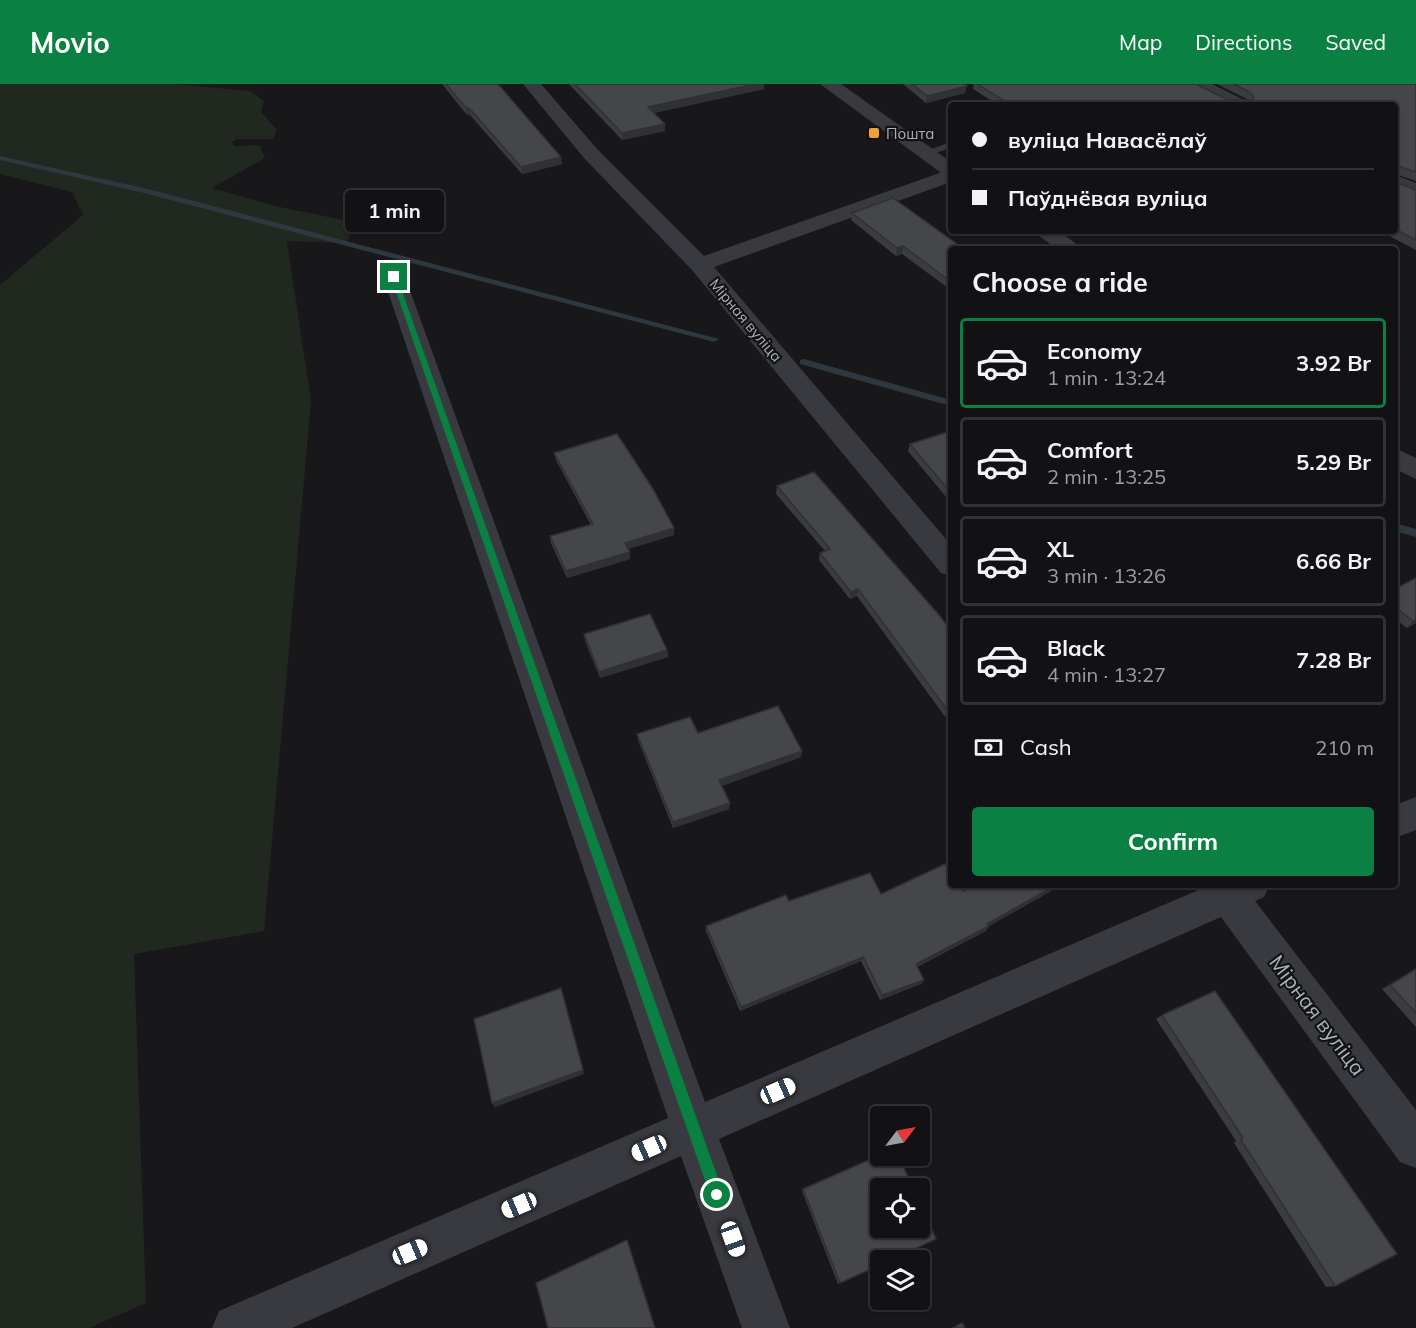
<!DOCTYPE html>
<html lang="en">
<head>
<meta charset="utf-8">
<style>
	:root { --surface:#121214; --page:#1b1b1d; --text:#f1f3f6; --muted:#9c9ea0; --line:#313234; --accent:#0b8043 }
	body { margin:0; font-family:Mulish,sans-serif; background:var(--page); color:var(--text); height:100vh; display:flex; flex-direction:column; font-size:22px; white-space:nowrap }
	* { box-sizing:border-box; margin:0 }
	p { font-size:20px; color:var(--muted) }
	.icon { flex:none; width:33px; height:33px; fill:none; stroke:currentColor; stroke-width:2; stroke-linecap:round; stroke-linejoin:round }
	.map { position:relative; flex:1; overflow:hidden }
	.drawer { position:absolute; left:948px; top:162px; width:450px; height:642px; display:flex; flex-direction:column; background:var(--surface); border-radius:6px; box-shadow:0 2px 4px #0004,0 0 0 2px var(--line) }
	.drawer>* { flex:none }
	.banner { position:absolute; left:948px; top:18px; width:450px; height:132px; border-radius:6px; box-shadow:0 2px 4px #0004,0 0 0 2px var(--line); display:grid; align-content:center; height:132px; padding:0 24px; background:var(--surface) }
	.needle { width:39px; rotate:58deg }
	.tools { position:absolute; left:870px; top:1022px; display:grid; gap:12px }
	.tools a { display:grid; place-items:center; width:60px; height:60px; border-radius:6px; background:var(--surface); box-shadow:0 2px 4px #0004,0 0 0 2px var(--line); font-size:30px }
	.end { position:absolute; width:27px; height:27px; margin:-14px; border:8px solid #0b8043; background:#fff; box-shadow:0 0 0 3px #fff }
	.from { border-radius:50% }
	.bubble { position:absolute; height:42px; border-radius:6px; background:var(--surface); box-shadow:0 2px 4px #0004,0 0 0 2px var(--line); font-size:20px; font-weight:700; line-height:42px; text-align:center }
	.car { position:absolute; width:18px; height:36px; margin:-18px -9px; border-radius:8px; box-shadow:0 0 4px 2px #0007; background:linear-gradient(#fff 24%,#345 0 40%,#fff 0 76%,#345 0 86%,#fff 0) }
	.banner b { display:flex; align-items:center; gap:21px; height:57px; font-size:22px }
	.banner b+b { border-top:2px solid var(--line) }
	.banner i { width:15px; height:15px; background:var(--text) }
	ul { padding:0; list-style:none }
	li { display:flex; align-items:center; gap:18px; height:90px; margin:0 12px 9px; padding:0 12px; border:3px solid var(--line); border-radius:6px }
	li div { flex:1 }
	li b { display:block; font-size:22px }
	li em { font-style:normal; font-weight:700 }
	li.selected { border-color:var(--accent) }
	li>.icon { width:54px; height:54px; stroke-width:1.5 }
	h2 { padding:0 24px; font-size:27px; line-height:72px }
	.pay { display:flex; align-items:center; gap:15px; height:66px; padding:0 24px; font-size:22px }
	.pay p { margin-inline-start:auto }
	.primary-button { display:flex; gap:12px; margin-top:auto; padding:12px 24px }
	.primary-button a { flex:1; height:69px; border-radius:6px; background:var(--accent); color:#fff; font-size:24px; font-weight:700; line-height:69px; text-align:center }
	header { display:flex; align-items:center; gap:36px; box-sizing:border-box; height:84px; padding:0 30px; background:var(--accent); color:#fff }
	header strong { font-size:28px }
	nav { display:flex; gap:33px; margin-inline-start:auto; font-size:21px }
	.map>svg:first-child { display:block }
	.green { fill:#202820 }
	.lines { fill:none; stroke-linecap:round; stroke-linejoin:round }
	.stream { fill:#2e383e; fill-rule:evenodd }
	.service { fill:#393a3f; fill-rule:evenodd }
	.minor { fill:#393a3f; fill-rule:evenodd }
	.tertiary { fill:#393a3f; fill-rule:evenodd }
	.wall { fill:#3a3c40 }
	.shaded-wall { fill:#303134 }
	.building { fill:#44464a; stroke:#303134; stroke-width:1.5 }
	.route { fill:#0b8043 }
	.poi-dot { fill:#f0a039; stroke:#131315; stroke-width:2 }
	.labels { text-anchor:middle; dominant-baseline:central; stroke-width:4.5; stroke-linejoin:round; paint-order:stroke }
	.far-poi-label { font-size:15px; fill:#aab0b9; stroke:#131315; text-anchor:start }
	.far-street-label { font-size:15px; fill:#aab0b9; stroke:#131315 }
	.near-street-label { font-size:21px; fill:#aab0b9; stroke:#131315 }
</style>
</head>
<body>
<header>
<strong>Movio</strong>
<nav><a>Map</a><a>Directions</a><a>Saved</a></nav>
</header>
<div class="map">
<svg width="1416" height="1244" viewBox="0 0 1416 1244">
	<rect width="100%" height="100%" fill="#18181a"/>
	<polygon class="green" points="0,0 174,0 250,7 264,17 261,28 277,46 273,55 237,55 232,58 234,62 259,61 265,74 212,104 275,122 353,138 347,159 287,157 311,317 264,847 134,870 146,1219 89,1244 0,1244 0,201 83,131 72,108 0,90"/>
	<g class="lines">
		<g class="stream">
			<polygon points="0,72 148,105 719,255 714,258 144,109 0,76"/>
			<polygon points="804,275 951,316 951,322 800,280 800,276"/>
			<polygon points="1395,439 1416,445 1416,453 1395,447"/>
		</g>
		<polygon class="service" points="951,58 951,64 925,72 920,69"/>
		<g class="minor">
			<polygon points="523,0 541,0 598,66 704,172 951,85 951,98 714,183 951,461 951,492 941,489 692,186 584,74"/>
			<polygon points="1189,0 1212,0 1246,17 1249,21 1226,21 1192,4"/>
			<polygon points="1395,91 1416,99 1416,113 1395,105"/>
			<polygon points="394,186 402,188 405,193 705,1018 1203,804 1201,801 1270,801 1264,813 1255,817 1416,1026 1416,1084 1400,1078 1221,833 719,1055 790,1244 742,1244 681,1072 292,1244 212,1244 219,1227 668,1034 383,193 386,188"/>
			<polygon points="1416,713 1416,746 1395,754 1395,721"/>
		</g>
		<g class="tertiary">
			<polygon points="820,0 841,0 951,78 951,93 944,91"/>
			<polygon points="1033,147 1059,147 1083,165 1057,165"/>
			<polygon points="1395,364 1416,374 1416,395 1395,385"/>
		</g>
	</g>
	<g class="wall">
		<polygon points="442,0 498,0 562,80 522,90 470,31 467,31"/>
		<polygon points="569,0 764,0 764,5 654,29 665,47 622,56"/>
		<polygon points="903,0 964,0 965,9 926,19"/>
		<polygon points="974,0 1196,0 1228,16 1248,16 1247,15 1217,0 1416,0 1416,97 1398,91 1397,99 1416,106 1416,166 1380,147 1395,147 1395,21 998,21 973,5"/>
		<polygon points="852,129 951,165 951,206 902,170 896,172 851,136"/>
		<polygon points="951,347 951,419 908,367 910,360"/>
		<polygon points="554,369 674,451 628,465 630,468 630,475 567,494 551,459 550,452 591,441 556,376"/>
		<polygon points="777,402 951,547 951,647 947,642 949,638 857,512 850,515 819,476 820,469 825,467 776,410"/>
		<polygon points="1395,505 1416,539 1407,544 1395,535"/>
		<polygon points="584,550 667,566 668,573 600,594 585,557"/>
		<polygon points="698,649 802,667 801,673 722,702 730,719 729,725 673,744 638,656 637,650"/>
		<polygon points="976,801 1062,801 989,842 986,847 917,883 924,896 921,900 880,916 861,877 740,927 706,847 706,842 789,817 881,810 964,807"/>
		<polygon points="1416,885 1416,943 1382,905"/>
		<polygon points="1215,907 1335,1202 1326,1203 1234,1059 1236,1057 1156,935 1162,931"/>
		<polygon points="803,1105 880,1181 838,1200 802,1107"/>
	</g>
	<g class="shaded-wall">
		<polygon points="755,0 764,0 764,5 648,30 648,23"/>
		<polygon points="967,2 965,9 926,19 927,12"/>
		<polygon points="466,24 469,24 470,31 467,31"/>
		<polygon points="665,40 665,47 622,56 622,49"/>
		<polygon points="561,73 562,80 522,90 521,83"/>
		<polygon points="903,162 902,170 896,172 897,164"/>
		<polygon points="674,444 674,451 625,466 625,459"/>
		<polygon points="630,468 630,475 567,494 566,487"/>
		<polygon points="858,505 857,512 850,515 851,508"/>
		<polygon points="1416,536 1416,539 1407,544 1413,537"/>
		<polygon points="667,566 668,573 600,594 599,588"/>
		<polygon points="802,667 801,673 719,703 719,696"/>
		<polygon points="730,719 729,725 673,744 673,738"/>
		<polygon points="1056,801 1062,801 989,842 986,847 913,884 916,880"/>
		<polygon points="863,873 861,877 740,927 741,923"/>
		<polygon points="924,896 921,900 880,916 882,911"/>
		<polygon points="561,904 584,990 495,1023 492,1019"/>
	</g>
	<g class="building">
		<polygon points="446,0 498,0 561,73 521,83 469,24 466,24"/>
		<polygon points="575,0 755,0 648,23 665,40 622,49"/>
		<polygon points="912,0 964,0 967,2 927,12"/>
		<polygon points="977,0 1196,0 1228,16 1252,16 1254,14 1250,8 1233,0 1416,0 1416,88 1398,82 1397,99 1416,106 1416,156 1395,145 1395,21 1011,21"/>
		<polygon points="893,114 964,165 951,165 951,198 903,162 897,164 852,129"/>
		<polygon points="951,347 951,409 910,360"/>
		<polygon points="617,350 653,405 674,444 625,459 630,468 566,487 550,452 593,440 554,369"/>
		<polygon points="814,388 939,531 951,547 951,631 858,505 851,508 820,469 830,465 777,402"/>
		<polygon points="1416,494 1416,536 1413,537 1395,523 1395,505"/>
		<polygon points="650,530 667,566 599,588 584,550"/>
		<polygon points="778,622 802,667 719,696 730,719 673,738 637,650 690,633 698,649"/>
		<polygon points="945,780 951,788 951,801 960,801 964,807 976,801 1056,801 987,840 989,842 916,880 924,896 882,911 863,873 741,923 706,842 786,811 789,817 870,789 881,810"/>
		<polygon points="1416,885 1416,929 1390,901"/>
		<polygon points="561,904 583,986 492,1019 474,935"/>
		<polygon points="1215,907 1397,1170 1335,1202 1241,1056 1243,1054 1162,931"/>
		<polygon points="880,1071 898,1071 913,1104 880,1104 880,1143 920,1143 920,1118 936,1155 891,1176 880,1176 880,1181 840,1199 803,1105"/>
		<polygon points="627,1156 655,1244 548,1244 536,1199"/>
		<polygon points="962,1239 965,1244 953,1244"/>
	</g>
	<polygon class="route" points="394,191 397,193 724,1111 722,1116 717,1118 712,1116 710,1111 391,193"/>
	<rect class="poi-dot" x="868" y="43" width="12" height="12" rx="3"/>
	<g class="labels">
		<g class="far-poi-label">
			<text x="886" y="49">Пошта</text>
		</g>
		<g class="far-street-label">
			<text transform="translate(746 236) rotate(50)">Мірная вуліца</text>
		</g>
		<g class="near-street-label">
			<text transform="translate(1318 931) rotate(53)">Мірная вуліца</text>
		</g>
	</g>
</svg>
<div class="tools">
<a><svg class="needle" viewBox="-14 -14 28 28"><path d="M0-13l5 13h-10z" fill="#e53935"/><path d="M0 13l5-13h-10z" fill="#9c9ea0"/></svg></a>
<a><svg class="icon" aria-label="locate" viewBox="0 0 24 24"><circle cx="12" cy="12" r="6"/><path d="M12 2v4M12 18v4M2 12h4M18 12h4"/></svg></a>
<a><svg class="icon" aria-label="layers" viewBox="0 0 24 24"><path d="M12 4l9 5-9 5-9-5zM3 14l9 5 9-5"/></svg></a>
</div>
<i class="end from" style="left:717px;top:1111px"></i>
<i class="end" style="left:394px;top:193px"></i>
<div class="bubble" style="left:345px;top:106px;width:99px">1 min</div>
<i class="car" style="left:778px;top:1007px;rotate:66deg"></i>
<i class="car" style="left:649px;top:1064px;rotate:246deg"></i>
<i class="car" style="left:519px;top:1121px;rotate:247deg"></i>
<i class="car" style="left:733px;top:1155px;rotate:160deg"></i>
<i class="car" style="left:410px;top:1168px;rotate:67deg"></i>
<div class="banner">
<b><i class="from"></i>вуліца Навасёлаў</b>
<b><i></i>Паўднёвая вуліца</b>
</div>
<section class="drawer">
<h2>Choose a ride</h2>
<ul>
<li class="selected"><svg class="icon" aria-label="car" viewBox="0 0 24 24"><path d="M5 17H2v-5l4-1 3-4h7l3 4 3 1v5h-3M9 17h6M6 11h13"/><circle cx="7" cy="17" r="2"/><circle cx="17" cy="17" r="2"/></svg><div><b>Economy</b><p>1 min · 13:24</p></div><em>3.92 Br</em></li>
<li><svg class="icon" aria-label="car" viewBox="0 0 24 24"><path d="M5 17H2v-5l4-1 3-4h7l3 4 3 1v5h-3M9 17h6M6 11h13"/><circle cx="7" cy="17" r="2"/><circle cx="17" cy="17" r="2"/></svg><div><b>Comfort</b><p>2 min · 13:25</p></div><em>5.29 Br</em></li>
<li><svg class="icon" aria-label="car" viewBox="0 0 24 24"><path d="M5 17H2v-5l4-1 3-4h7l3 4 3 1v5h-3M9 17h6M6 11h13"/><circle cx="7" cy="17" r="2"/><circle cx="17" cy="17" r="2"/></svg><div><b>XL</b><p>3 min · 13:26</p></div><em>6.66 Br</em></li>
<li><svg class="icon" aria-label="car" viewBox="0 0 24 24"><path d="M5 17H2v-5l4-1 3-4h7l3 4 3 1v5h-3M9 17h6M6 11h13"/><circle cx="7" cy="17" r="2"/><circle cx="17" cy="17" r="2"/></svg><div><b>Black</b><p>4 min · 13:27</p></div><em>7.28 Br</em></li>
</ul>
<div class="pay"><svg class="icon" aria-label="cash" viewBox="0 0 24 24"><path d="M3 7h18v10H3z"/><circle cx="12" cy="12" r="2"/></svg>Cash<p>210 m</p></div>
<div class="primary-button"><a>Confirm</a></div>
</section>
</div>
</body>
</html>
